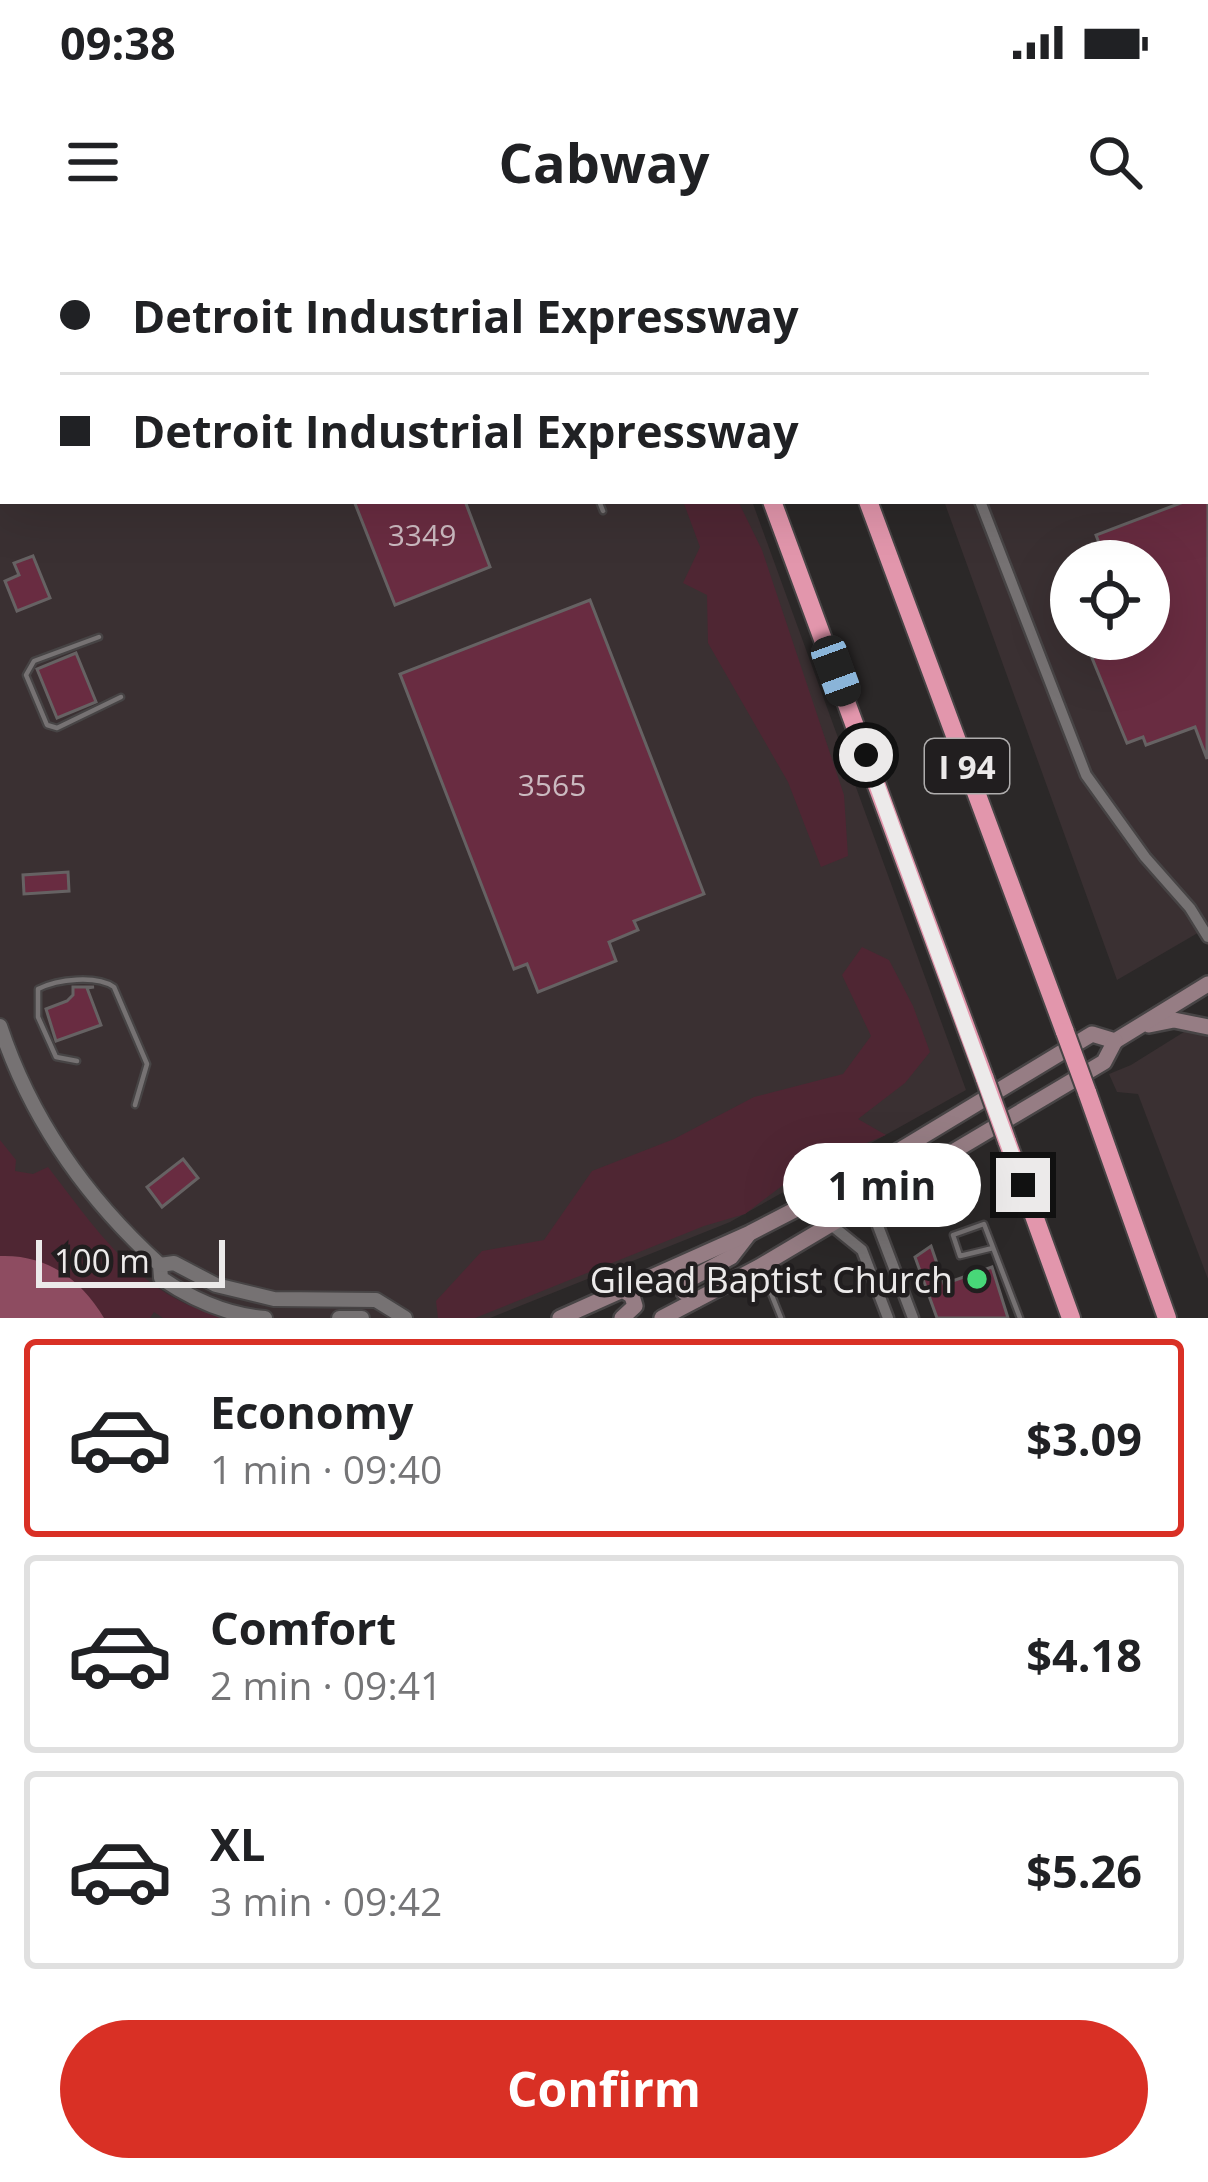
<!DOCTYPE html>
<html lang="en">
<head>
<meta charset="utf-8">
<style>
	:root { --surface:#fff; --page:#f2f2f2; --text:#202124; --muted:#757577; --line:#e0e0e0; --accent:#d93025 }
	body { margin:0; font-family:"Open Sans",sans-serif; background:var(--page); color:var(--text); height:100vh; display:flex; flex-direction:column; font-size:45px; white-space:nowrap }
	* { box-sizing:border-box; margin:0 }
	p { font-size:39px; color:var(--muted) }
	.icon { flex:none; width:66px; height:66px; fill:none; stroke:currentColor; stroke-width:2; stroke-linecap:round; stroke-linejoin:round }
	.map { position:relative; height:1078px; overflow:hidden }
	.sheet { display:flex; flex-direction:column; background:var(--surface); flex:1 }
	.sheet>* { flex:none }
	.banner { position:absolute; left:0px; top:0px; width:1209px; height:264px; box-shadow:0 12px 48px #0002; display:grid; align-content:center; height:264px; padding:0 60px; background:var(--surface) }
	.buttons { position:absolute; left:1050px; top:300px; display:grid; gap:24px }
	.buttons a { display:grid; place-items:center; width:120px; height:120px; border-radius:50%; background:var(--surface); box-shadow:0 12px 48px #0002; font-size:60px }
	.scale { position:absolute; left:36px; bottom:30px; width:189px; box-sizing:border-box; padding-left:12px; border:6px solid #eceaea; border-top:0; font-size:33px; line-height:42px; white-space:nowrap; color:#eceaea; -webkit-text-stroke:9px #211e1f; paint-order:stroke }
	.end { position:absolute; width:54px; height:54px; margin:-27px; border:15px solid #eceaea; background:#111; box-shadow:0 0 0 6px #111 }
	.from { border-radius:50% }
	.bubble { position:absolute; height:84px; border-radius:42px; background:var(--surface); box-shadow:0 12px 48px #0002; font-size:39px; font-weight:700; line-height:84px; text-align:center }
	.car { position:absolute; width:36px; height:72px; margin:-36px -18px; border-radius:15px; box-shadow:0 0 9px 3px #0007; background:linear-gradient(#222 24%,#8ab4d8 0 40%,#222 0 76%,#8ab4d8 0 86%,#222 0) }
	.banner b { display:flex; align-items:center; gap:42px; height:114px; font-size:45px }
	.banner b+b { border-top:3px solid var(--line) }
	.banner i { width:30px; height:30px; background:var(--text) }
	ul { padding:21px 0 0; list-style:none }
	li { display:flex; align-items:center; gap:36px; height:198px; margin:0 24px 18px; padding:0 36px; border:6px solid var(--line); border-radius:12px }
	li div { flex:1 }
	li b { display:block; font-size:45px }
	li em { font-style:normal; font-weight:700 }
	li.selected { border-color:var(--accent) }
	li>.icon { width:108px; height:108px; stroke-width:1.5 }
	.action { display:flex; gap:24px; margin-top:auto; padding:24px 60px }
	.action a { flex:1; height:138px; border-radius:72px; background:var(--accent); color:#fff; font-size:48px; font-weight:700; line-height:138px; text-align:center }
	.status { display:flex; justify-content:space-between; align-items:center; height:84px; padding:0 60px; background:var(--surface); direction:ltr }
	.status svg { height:33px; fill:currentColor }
	header { display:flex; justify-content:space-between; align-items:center; height:156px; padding:0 60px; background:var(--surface); font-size:54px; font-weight:700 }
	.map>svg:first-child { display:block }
	.built { fill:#3a3032; fill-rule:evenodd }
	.green { fill:#4f2633 }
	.water { fill:#8e4c61 }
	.building { fill:#692c41; stroke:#666263; stroke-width:3 }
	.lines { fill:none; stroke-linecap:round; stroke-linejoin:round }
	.service-casing { stroke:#474445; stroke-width:9 }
	.minor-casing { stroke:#474445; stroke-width:15 }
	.tertiary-casing { stroke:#474445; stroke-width:18 }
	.secondary-casing { stroke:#474445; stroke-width:20 }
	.motorway-casing { stroke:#474445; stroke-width:22 }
	.service { stroke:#767273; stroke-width:4.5 }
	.minor { stroke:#767273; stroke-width:10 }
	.tertiary { stroke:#767273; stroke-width:14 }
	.secondary { stroke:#967d84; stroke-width:15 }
	.motorway { stroke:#e296ac; stroke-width:18 }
	.motorway-bridge-casing { stroke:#474445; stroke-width:22; stroke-linecap:butt }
	.motorway-bridge { stroke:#e296ac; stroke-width:18 }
	.route { stroke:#eceaea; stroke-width:15 }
	.poi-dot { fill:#48d778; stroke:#211e1f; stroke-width:4.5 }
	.labels { text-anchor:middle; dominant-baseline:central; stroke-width:9; stroke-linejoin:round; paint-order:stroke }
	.number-label { font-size:30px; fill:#cbbac0 }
	.shield { fill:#211e1f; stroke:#afadad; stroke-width:3 }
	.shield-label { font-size:33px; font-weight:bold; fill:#eceaea }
	.poi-label { font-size:36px; fill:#eceaea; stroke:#211e1f; text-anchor:end }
</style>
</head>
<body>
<div class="status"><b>09:38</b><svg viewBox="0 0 49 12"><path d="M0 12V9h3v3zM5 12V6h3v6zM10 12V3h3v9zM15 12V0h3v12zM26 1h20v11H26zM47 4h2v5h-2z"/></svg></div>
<header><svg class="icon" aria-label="menu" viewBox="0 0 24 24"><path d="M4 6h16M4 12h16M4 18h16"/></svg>Cabway<svg class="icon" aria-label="search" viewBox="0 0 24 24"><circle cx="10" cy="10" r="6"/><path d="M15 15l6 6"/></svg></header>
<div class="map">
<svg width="1208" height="1078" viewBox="0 0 1208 1078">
	<rect width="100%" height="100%" fill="#2b2828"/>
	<g class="built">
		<polygon points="0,0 652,0 653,3 3,3 3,261 752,261 966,850 730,982 490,1078 0,1078"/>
		<path d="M850 0H1208V687L1117 740 944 261H1206V3ZM1071 321H1149V399H1071Z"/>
		<polygon points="1208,777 1208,1039 1138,854 1117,852 1109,834 1131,825"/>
	</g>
	<g class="green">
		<polygon points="683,261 738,261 762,310 844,555 848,616 821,627 788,542 708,403 707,355 683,343 700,307"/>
		<polygon points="862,707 889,720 913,766 930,812 905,843 858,879 886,895 807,927 745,974 704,986 475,1078 438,1078 436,1061 482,1011 544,1000 592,931 674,899 754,857 843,834 871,796 842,735"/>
		<path d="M0 900 16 920 15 931 33 934 48 927C85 975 124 1033 180 1061 193 1068 209 1072 224 1078H163L154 1072 150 1078H104C82 1041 44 1015 0 1016Z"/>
	</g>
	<path class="water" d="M0 1016C46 1014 81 1039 104 1078H0Z"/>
	<g class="building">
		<polygon points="354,261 465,261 490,327 395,365"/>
		<polygon points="1186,261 1208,261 1207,519 1195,487 1146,505 1143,497 1127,503 1092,418 1135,399 1149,399 1149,321 1106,321 1096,295"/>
		<polygon points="33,316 50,358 17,371 5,341 19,335 14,323"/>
		<polygon points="590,360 704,654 634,681 638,690 609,702 616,721 538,752 527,724 514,729 400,434"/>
		<polygon points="76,413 96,462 57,478 37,429"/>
		<polygon points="68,632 69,651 24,654 23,635"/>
		<polygon points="73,747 94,747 87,748 101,785 56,801 46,769 67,761 73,755"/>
		<polygon points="183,919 198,938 162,967 147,947"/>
		<polygon points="931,1006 944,1044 992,1027 1008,1078 937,1078 915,1017"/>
	</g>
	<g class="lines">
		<g class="service-casing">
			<g id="service">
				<polyline points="6,0 7,3"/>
				<polyline points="512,0 513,3"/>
				<polyline points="1195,0 1196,3"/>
				<polyline points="1109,3 1117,0"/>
				<polyline points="1206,29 1208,34"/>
				<polyline points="1206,178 1208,177"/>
				<polyline points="599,261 603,271"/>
				<polyline points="99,397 34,421 26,435 47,485 57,488 121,457"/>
				<path d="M77 821 56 817 38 777V749C58 739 96 735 114 747L147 824 135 865"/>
				<polyline points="993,1008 960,1016 953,995 984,984 1020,1078"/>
				<polyline points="762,1031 781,1078"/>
			</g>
		</g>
		<g class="minor-casing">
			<g id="minor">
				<polyline points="883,0 884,3"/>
				<polyline points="980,261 1086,535 1145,617 1190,668 1208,697"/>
				<polyline points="880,956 878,986 913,1078"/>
				<polyline points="830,984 862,1010 888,1078"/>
			</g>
		</g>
		<g class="tertiary-casing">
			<g id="tertiary">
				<path d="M0 786C31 880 86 958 160 1025L161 1038C193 1060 227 1075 265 1078"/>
				<polyline points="160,1025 174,1023 216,1045 274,1059 376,1060 405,1078"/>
				<polyline points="339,1078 362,1078"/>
			</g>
		</g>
		<g class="secondary-casing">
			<g id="secondary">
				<polyline points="1149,785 1174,780 1208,787"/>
				<polyline points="1115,801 1208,744"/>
				<polyline points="696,1060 684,1052 683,1043 731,1017 748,995"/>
				<polyline points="560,1078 750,993 837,948 1092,794 1115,801"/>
				<polyline points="622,1078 635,1066 632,1056 623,1050"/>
				<polyline points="662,1078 759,1027 1104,822 1115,801"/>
			</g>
		</g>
		<g class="motorway-casing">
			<g id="motorway">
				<polyline points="675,0 676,3"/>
				<polyline points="771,0 772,3"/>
				<polyline points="772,261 985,839"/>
				<polyline points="868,261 1065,792"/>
				<polyline points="1087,852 1167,1078"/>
				<polyline points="1007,901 1071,1078"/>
			</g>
		</g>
		<use href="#service" class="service"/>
		<use href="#minor" class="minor"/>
		<use href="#tertiary" class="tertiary"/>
		<use href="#secondary" class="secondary"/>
		<use href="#motorway" class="motorway"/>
		<g class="motorway-bridge-casing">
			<g id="motorway-bridge">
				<polyline points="1065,792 1087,852"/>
				<polyline points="985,839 1007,901"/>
			</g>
		</g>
		<use href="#motorway-bridge" class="motorway-bridge"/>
	</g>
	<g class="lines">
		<polyline class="route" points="866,515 1023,945"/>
	</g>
	<circle class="poi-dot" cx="977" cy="1039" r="12"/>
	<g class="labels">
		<g class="number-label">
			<text x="422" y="294">3349</text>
			<text x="552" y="544">3565</text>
		</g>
		<rect class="shield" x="925" y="499" width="84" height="54" rx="9"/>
		<g class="shield-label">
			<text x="967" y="526">I 94</text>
		</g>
		<g class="poi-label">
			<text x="953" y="1039">Gilead Baptist Church</text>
		</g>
	</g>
</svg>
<div class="buttons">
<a><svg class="icon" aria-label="locate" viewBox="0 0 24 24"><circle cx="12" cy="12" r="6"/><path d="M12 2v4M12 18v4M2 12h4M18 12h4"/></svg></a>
</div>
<div class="scale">100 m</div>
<i class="end from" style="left:866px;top:515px"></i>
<i class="end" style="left:1023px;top:945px"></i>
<div class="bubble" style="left:783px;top:903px;width:198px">1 min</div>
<i class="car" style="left:836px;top:431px;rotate:160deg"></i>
<div class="banner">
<b><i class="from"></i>Detroit Industrial Expressway</b>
<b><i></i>Detroit Industrial Expressway</b>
</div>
</div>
<section class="sheet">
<ul>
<li class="selected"><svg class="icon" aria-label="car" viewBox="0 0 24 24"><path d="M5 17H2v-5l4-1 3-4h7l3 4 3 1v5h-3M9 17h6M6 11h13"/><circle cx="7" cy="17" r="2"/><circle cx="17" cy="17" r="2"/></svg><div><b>Economy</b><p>1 min · 09:40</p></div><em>$3.09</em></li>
<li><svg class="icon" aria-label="car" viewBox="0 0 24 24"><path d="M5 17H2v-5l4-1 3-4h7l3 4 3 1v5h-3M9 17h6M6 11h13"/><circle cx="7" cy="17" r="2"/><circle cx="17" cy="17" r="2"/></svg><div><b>Comfort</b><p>2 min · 09:41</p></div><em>$4.18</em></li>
<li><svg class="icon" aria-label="car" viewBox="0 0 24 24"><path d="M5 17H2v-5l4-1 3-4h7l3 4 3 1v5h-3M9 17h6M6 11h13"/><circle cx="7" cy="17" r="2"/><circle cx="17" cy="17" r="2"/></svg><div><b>XL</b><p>3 min · 09:42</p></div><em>$5.26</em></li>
</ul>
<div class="action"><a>Confirm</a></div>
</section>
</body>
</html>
